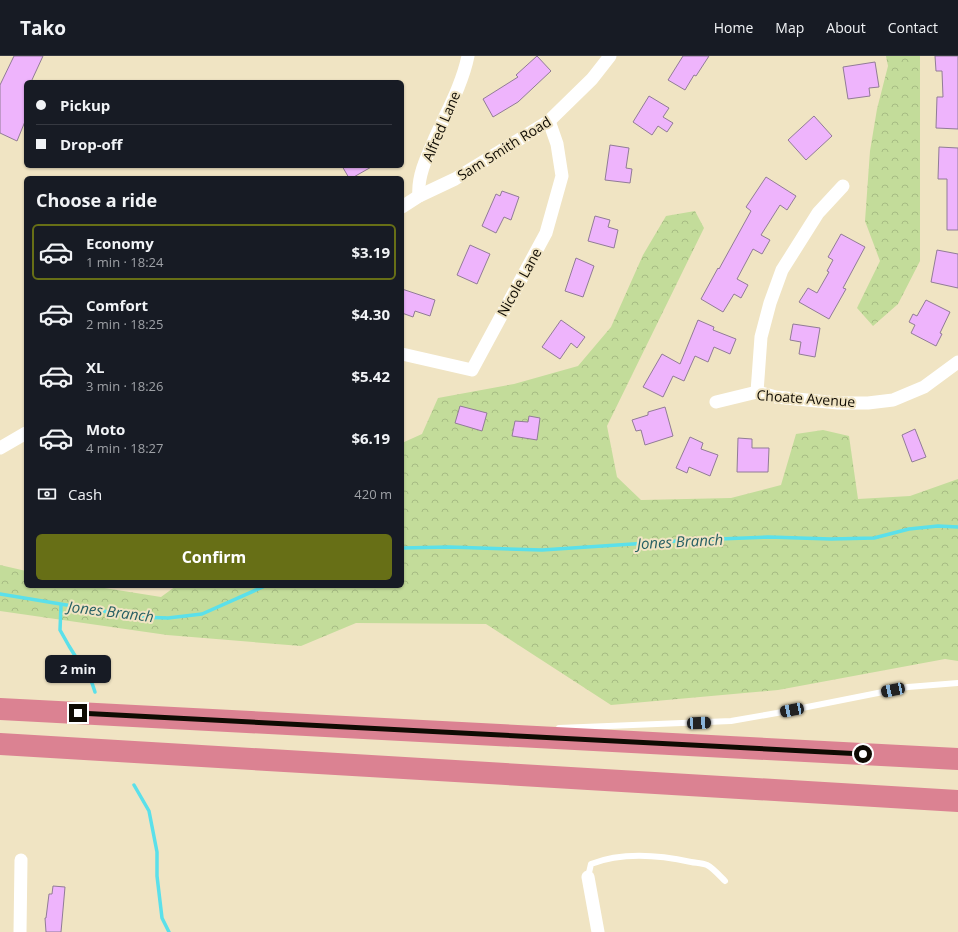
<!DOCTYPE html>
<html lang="en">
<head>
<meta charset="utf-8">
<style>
	:root { --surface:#171b24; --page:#20242c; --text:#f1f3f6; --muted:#9ea1a6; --line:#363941; --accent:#676f16 }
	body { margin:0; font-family:"Open Sans",sans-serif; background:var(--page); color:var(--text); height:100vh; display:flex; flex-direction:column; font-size:15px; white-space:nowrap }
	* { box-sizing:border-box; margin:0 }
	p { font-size:13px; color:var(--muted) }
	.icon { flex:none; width:22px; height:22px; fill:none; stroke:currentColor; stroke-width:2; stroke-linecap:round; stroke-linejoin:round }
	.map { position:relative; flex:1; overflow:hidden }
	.drawer { position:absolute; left:24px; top:120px; width:380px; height:412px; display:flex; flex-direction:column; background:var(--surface); border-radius:6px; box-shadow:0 1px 3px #0004 }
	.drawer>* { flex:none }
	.banner { position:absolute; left:24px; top:24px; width:380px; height:88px; border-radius:6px; box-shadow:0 1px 3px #0004; display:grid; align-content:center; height:88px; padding:0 12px; background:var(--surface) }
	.end { position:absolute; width:18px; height:18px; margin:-9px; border:5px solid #0f0b03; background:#fff; box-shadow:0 0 0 2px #fff }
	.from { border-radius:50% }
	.bubble { position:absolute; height:28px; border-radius:6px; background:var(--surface); box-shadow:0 1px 3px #0004; font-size:13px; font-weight:700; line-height:28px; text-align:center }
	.car { position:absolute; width:12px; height:24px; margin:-12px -6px; border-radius:5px; box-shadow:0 0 3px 1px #0007; background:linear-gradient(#222 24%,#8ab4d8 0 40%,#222 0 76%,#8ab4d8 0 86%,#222 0) }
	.banner b { display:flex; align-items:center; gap:14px; height:38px; font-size:15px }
	.banner b+b { border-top:1px solid var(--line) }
	.banner i { width:10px; height:10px; background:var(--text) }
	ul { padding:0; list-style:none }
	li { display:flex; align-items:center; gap:12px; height:56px; margin:0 8px 6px; padding:0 4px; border:2px solid transparent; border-radius:6px }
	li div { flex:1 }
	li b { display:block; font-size:15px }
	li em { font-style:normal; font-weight:700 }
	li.selected { border-color:var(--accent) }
	li>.icon { width:36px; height:36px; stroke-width:1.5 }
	h2 { padding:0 12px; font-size:18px; line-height:48px }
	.pay { display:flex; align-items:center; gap:10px; height:44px; padding:0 12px; font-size:15px }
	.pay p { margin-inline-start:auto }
	.button { display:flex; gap:8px; margin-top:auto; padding:8px 12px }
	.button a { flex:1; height:46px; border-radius:6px; background:var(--accent); color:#fff; font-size:16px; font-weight:700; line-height:46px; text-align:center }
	header { display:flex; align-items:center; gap:24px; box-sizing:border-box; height:56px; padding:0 20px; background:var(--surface); border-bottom:1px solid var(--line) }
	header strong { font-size:19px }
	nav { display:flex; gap:22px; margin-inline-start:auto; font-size:14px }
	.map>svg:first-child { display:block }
	.forest { fill:url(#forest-crowns) }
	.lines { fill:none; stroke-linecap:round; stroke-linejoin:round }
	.stream { stroke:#5be0ea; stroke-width:3.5 }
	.building { fill:#eeb4fc; stroke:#917c96 }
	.service { stroke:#fff; stroke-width:6 }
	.minor { stroke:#fff; stroke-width:13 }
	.motorway { stroke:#db8292; stroke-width:22 }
	.route { stroke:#0f0b03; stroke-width:5 }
	.labels { text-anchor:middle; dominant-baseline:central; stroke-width:4; stroke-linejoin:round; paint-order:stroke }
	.street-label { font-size:14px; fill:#0f0b03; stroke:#f0e4c3 }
	.water-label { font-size:15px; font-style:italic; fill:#275f63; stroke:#f0e4c3 }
</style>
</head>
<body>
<header>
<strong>Tako</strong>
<nav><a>Home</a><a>Map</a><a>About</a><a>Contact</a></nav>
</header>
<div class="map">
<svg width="958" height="876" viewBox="0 0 958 876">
	<defs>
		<pattern id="forest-crowns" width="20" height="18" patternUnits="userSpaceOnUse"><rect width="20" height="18" fill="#c3dc9a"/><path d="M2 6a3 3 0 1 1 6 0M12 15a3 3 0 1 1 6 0" fill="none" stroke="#a6bb83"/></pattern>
	</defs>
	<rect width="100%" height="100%" fill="#f0e4c3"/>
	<g class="forest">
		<polygon points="886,0 920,0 920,205 898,248 873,270 857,252 880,205 865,165 870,95 877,53 888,10"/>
		<polygon points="695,155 704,172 607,370 617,421 641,444 731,442 781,429 796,378 823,374 849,380 858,443 910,440 958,423 958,605 945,603 778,634 611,649 486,568 356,567 301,590 167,579 0,555 0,509 26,515 26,530 92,530 161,541 176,530 402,530 402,387 422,378 438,342 514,328 578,310 611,271 643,199 666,160"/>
	</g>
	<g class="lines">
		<g class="stream">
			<polyline points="402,492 449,491 542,494 693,484 768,481 831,483 874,482 909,473 938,470 958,471"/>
			<polyline points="0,538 139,561 168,562 202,558 265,530"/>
			<polyline points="61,549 60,574 69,590 92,627 95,636"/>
			<polyline points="134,729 149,755 157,796 157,820 162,862 169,876"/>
		</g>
	</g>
	<g class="building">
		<polygon points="14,0 43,0 31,26 26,26 26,63 17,85 0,77 0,29"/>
		<polygon points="537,0 551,15 518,46 493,61 483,43 518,21 516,19"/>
		<polygon points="683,0 709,0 696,20 694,19 685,34 668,24"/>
		<polygon points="935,0 958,0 958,73 936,72 937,41 943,41 942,15 936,15"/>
		<polygon points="875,6 879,31 869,32 870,40 848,43 843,11"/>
		<polygon points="649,40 669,52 663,61 673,67 667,76 658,70 652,79 633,66"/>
		<polygon points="814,60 832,80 806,104 788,84"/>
		<polygon points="610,89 629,92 626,112 632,113 630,127 605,124"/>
		<polygon points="939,91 958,92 958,174 947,174 947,123 938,123"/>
		<polygon points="342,110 373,110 352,122 349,122"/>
		<polygon points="766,121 796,140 787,154 780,149 761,179 770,184 762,198 753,193 737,223 748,229 741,242 734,238 723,256 701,243 718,212 719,213 751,155 746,151"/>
		<polygon points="502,135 519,141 511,164 504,161 496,177 482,170 496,138 500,140"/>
		<polygon points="595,160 610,164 608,171 618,174 614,192 588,185"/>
		<polygon points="841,178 865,191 843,232 846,233 829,263 799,246 808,232 817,237 829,216 827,215 833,204 828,201"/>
		<polygon points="470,189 490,198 477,228 457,219"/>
		<polygon points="937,194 958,198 958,232 931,226"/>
		<polygon points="576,202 594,210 583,241 565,235"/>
		<polygon points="402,233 435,244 430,260 415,255 413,261 402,257"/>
		<polygon points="926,244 950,256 940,277 942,278 936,290 911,277 915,269 909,266 913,258 917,260"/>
		<polygon points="561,264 585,281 577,292 571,287 560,303 542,291"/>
		<polygon points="698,264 714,271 713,274 736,283 730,298 714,291 708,306 695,300 684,325 673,320 663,341 643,331 662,298 680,308"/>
		<polygon points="793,268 820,272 815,301 799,298 801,286 790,284"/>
		<polygon points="460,350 487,357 482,375 455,367"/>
		<polygon points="665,351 673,380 645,389 641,374 636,375 632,364 648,359 648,356"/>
		<polygon points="529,360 540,362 537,384 512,380 515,365 528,366"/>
		<polygon points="915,373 926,401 912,406 902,379"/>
		<polygon points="690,381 703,387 701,393 718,399 710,420 689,411 687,417 676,412"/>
		<polygon points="738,382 752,383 752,392 769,392 768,416 737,416"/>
		<polygon points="53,830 65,831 61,876 46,876 45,862 46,862 49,838 52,838"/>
	</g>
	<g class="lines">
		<g class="service">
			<polyline points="559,672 731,665 777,657 908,631 958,627"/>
			<path d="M588 821 591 808C622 796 659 799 691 806 696 807 702 807 707 809 713 812 720 820 725 825"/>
		</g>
		<g class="minor">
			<path d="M419 140C417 121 427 100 435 82 447 55 462 29 468 0"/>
			<polyline points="402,151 419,140 455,123 549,65 592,23 610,0"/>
			<polyline points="402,298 472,314 546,177 562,120 557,88 549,65"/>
			<polyline points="757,336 761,281 770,247 782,214 818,157 843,130"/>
			<polyline points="716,346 757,336 776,341 838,347 868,347 893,344 924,331 958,306"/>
			<polyline points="0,392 26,377"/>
			<polyline points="588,821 598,876"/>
			<polyline points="20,876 21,804"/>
		</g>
		<g class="motorway">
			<polyline points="0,653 958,703"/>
			<polyline points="0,688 958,745"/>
		</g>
	</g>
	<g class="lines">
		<polyline class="route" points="78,657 863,698"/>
	</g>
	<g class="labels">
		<g class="street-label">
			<text transform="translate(441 70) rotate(-67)">Alfred Lane</text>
			<text transform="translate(504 92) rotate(-32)">Sam Smith Road</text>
			<text transform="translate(519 226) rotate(-61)">Nicole Lane</text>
			<text transform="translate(806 342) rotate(4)">Choate Avenue</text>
		</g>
		<g class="water-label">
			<text transform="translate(680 485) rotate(-3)">Jones Branch</text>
			<text transform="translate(111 555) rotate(7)">Jones Branch</text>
		</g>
	</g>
</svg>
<i class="end from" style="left:863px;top:698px"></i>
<i class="end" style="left:78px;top:657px"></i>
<div class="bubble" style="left:45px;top:599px;width:66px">2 min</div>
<i class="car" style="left:893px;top:634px;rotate:258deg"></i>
<i class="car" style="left:792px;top:654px;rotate:259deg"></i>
<i class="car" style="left:699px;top:667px;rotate:87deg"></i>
<div class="banner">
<b><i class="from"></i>Pickup</b>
<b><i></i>Drop-off</b>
</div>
<section class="drawer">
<h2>Choose a ride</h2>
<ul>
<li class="selected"><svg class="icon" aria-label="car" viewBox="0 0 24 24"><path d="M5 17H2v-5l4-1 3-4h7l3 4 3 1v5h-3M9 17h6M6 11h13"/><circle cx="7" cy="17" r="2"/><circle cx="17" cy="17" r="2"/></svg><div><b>Economy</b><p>1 min · 18:24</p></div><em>$3.19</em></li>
<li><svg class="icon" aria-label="car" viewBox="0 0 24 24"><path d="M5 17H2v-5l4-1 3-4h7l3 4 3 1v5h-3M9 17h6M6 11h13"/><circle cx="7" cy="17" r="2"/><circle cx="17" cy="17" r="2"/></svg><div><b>Comfort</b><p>2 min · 18:25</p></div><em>$4.30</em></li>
<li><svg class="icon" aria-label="car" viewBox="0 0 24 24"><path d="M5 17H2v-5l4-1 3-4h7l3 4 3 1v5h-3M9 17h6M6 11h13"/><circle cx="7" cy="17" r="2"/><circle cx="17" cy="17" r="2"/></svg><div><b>XL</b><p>3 min · 18:26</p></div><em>$5.42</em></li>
<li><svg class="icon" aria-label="car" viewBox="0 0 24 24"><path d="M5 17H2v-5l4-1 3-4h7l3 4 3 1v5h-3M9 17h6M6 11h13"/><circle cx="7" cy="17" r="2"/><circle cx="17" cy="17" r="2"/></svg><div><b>Moto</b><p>4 min · 18:27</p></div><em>$6.19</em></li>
</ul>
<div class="pay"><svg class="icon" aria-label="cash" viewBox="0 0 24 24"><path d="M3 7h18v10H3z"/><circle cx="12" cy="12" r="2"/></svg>Cash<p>420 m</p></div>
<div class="button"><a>Confirm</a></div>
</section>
</div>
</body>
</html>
